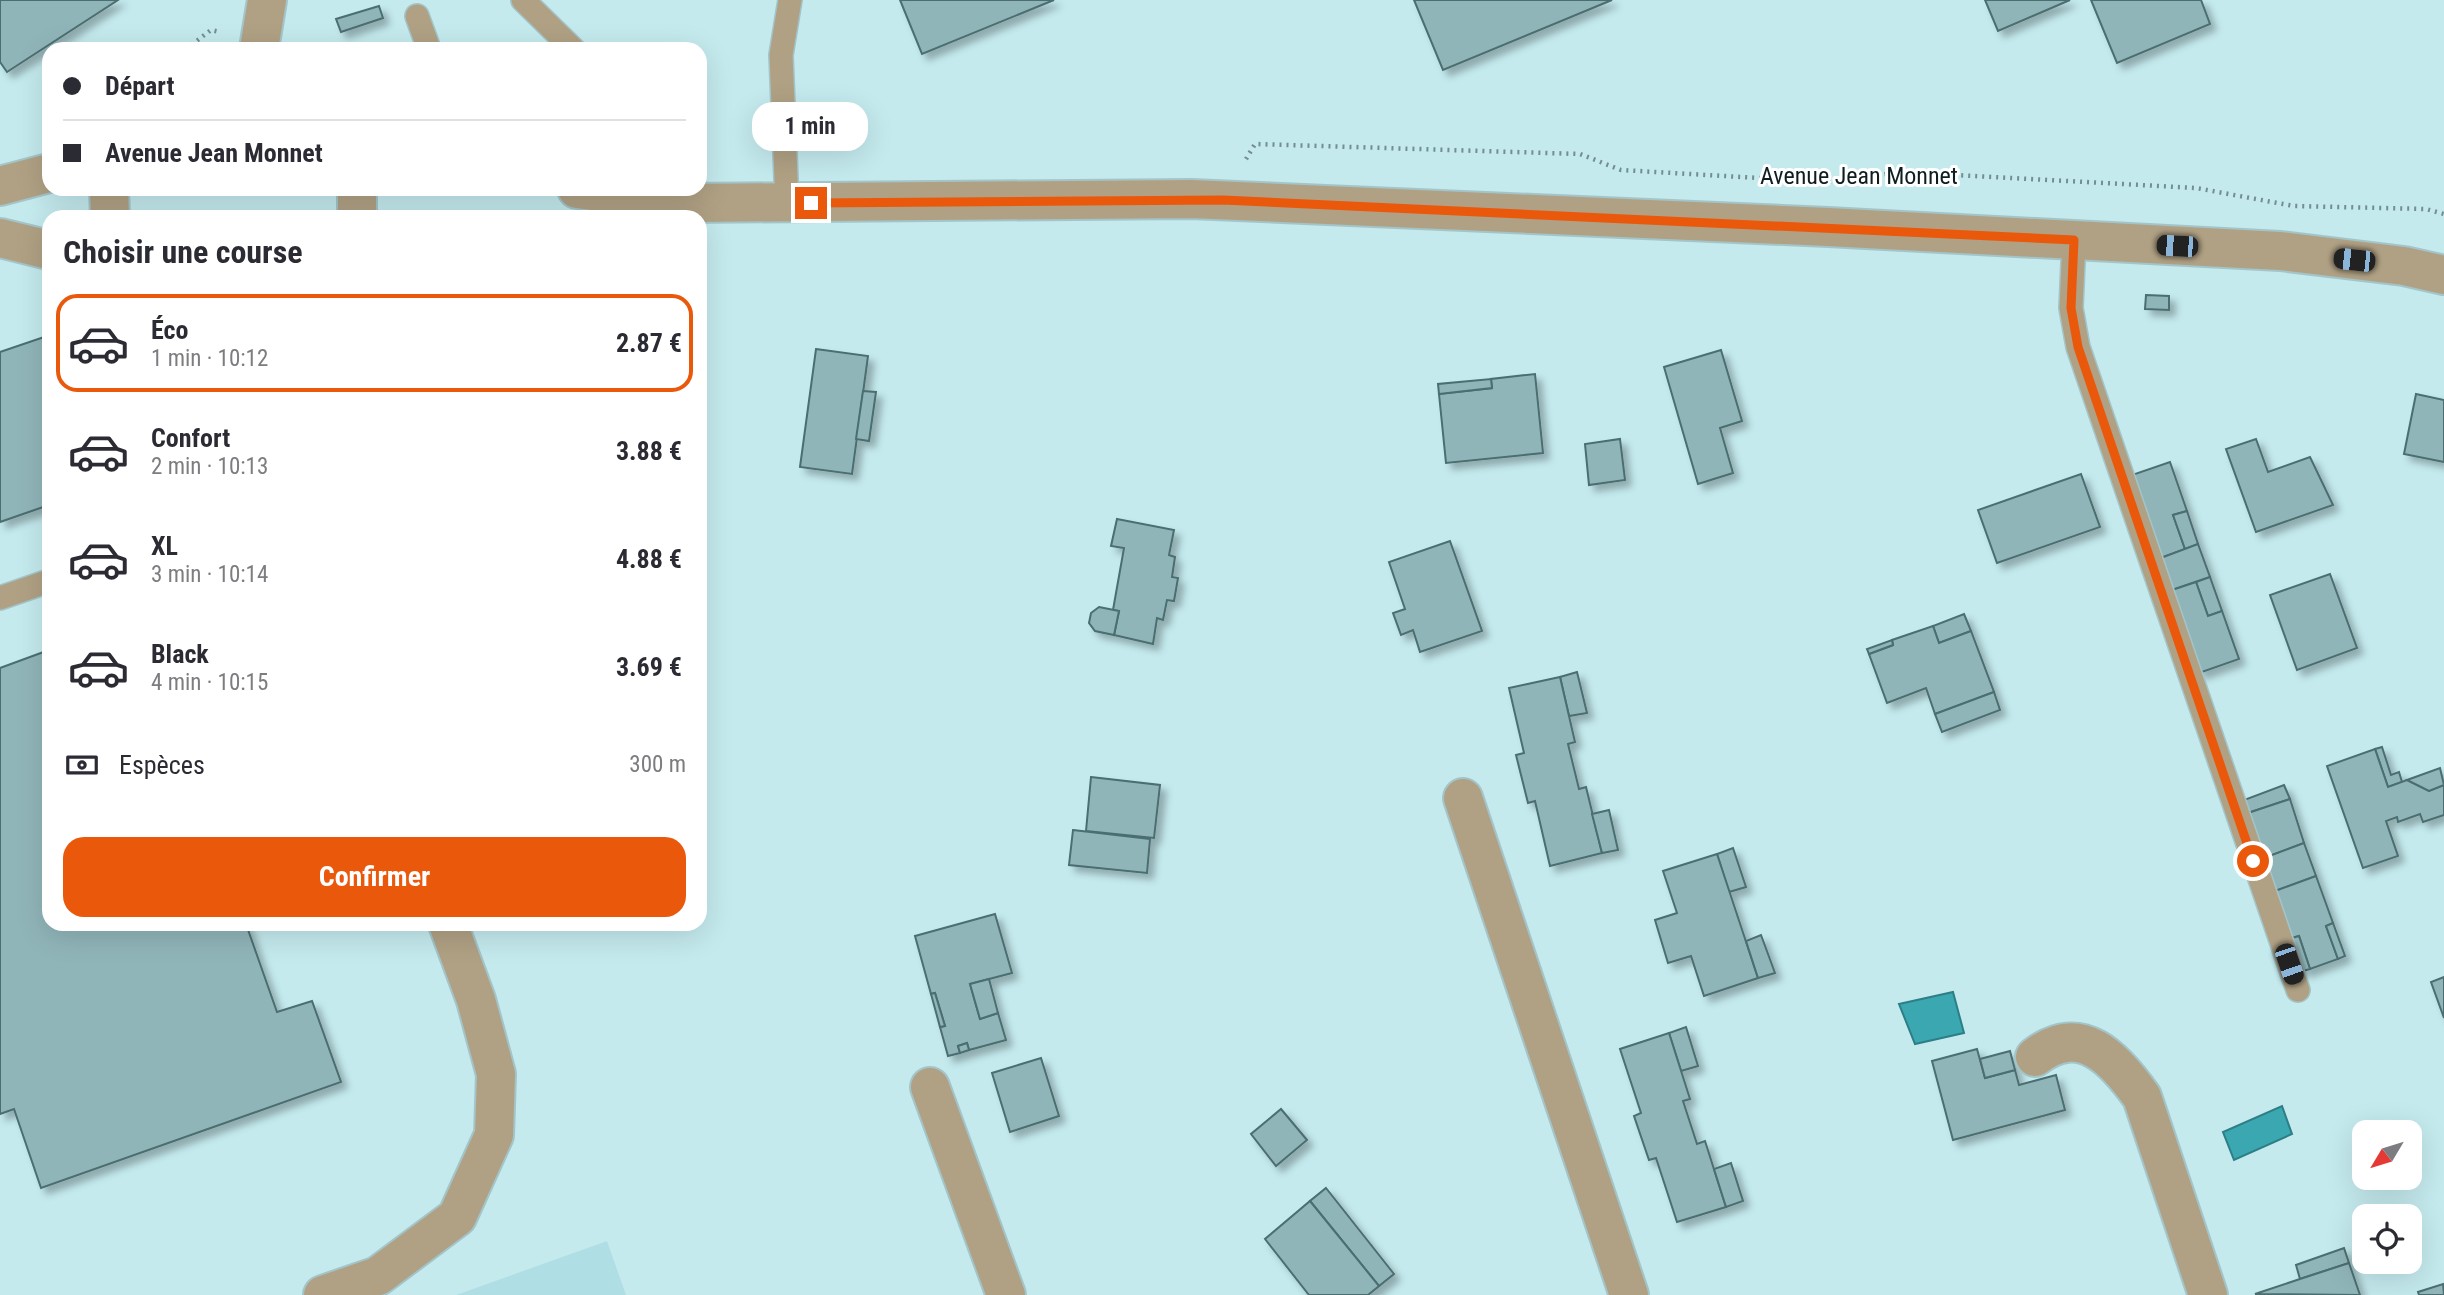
<!DOCTYPE html>
<html lang="fr">
<head>
<meta charset="utf-8">
<style>
	:root { --surface:#fff; --page:#f2f2f3; --text:#2b2b33; --muted:#7c7c81; --line:#e1e1e2; --accent:#ea580c }
	body { margin:0; font-family:"Roboto Condensed",sans-serif; background:var(--page); color:var(--text); height:100vh; display:flex; flex-direction:column; font-size:26px; white-space:nowrap }
	* { box-sizing:border-box; margin:0 }
	p { font-size:23px; color:var(--muted) }
	.icon { flex:none; width:38px; height:38px; fill:none; stroke:currentColor; stroke-width:2; stroke-linecap:round; stroke-linejoin:round }
	.map { position:relative; flex:1; overflow:hidden }
	.drawer { position:absolute; left:42px; top:210px; width:665px; height:721px; display:flex; flex-direction:column; background:var(--surface); border-radius:21px; box-shadow:0 7px 28px #0002 }
	.drawer>* { flex:none }
	.hud { position:absolute; left:42px; top:42px; width:665px; height:154px; border-radius:21px; box-shadow:0 7px 28px #0002; display:grid; align-content:center; height:154px; padding:0 21px; background:var(--surface) }
	.needle { width:46px; rotate:232deg }
	.fabs { position:absolute; left:2352px; top:1120px; display:grid; gap:14px }
	.fabs a { display:grid; place-items:center; width:70px; height:70px; border-radius:14px; background:var(--surface); box-shadow:0 7px 28px #0002; font-size:35px }
	.end { position:absolute; width:32px; height:32px; margin:-16px; border:9px solid #ea580c; background:#fff; box-shadow:0 0 0 4px #fff }
	.from { border-radius:50% }
	.bubble { position:absolute; height:49px; border-radius:21px; background:var(--surface); box-shadow:0 7px 28px #0002; font-size:23px; font-weight:700; line-height:49px; text-align:center }
	.car { position:absolute; width:21px; height:42px; margin:-21px -10px; border-radius:9px; box-shadow:0 0 5px 2px #0007; background:linear-gradient(#222 24%,#8ab4d8 0 40%,#222 0 76%,#8ab4d8 0 86%,#222 0) }
	.hud b { display:flex; align-items:center; gap:24px; height:66px; font-size:26px }
	.hud b+b { border-top:2px solid var(--line) }
	.hud i { width:18px; height:18px; background:var(--text) }
	ul { padding:0; list-style:none }
	li { display:flex; align-items:center; gap:21px; height:98px; margin:0 14px 10px; padding:0 7px; border:4px solid transparent; border-radius:21px }
	li div { flex:1 }
	li b { display:block; font-size:26px }
	li em { font-style:normal; font-weight:700 }
	li.selected { border-color:var(--accent) }
	li>.icon { width:63px; height:63px; stroke-width:1.5 }
	h2 { padding:0 21px; font-size:32px; line-height:84px }
	.pay { display:flex; align-items:center; gap:18px; height:77px; padding:0 21px; font-size:26px }
	.pay p { margin-inline-start:auto }
	.button { display:flex; gap:14px; margin-top:auto; padding:14px 21px }
	.button a { flex:1; height:80px; border-radius:21px; background:var(--accent); color:#fff; font-size:28px; font-weight:700; line-height:80px; text-align:center }
	.map>svg:first-child { display:block }
	.built { fill:#afdfe4 }
	.water { fill:#3aa7b1; stroke:#2d7e85; stroke-width:2 }
	.building { fill:#90b5b9; stroke:#4b6e71; stroke-width:2; filter:url(#shadow) }
	.lines { fill:none; stroke-linecap:round; stroke-linejoin:round }
	.lane-casing { stroke:#a3c5c9; stroke-width:26 }
	.street-casing { stroke:#a3c5c9; stroke-width:42 }
	.path { stroke:#738e92; stroke-width:4.5; stroke-dasharray:2 5; stroke-linecap:butt }
	.lane { stroke:#b0a184; stroke-width:23 }
	.street { stroke:#b0a184; stroke-width:38 }
	.route { stroke:#ea580c; stroke-width:9 }
	.labels { text-anchor:middle; dominant-baseline:central; stroke-width:6; stroke-linejoin:round; paint-order:stroke }
	.street-label { font-size:24px; fill:#0f1d1f; stroke:#fff }
</style>
</head>
<body>
<div class="map">
<svg width="2444" height="1295" viewBox="0 0 2444 1295">
	<defs>
		<filter id="shadow"><feDropShadow dx="6" dy="6" stdDeviation="3.5" flood-color="#0004"/></filter>
	</defs>
	<rect width="100%" height="100%" fill="#c4eaee"/>
	<polygon class="built" points="607,1241 626,1295 456,1295"/>
	<g class="water">
		<polygon points="1953,992 1964,1033 1915,1044 1899,1004"/>
		<polygon points="2282,1106 2292,1134 2234,1160 2223,1132"/>
	</g>
	<g class="building">
		<polygon points="0,0 118,0 7,72 0,62"/>
		<polygon points="900,0 1054,0 922,54"/>
		<polygon points="1414,0 1612,0 1443,70"/>
		<polygon points="1985,0 2070,0 1998,31"/>
		<polygon points="2091,0 2201,0 2210,24 2117,63"/>
		<polygon points="379,6 383,18 341,32 336,19"/>
		<polygon points="2146,295 2169,296 2169,310 2145,309"/>
		<polygon points="44,337 49,352 49,505 0,522 0,352"/>
		<polygon points="816,349 868,356 852,474 800,467"/>
		<polygon points="1721,350 1742,421 1720,428 1733,473 1698,484 1664,367"/>
		<polygon points="1535,374 1543,453 1446,463 1439,394 1492,388 1491,379"/>
		<polygon points="1491,379 1492,388 1439,394 1438,384"/>
		<polygon points="863,391 876,392 869,441 856,439"/>
		<polygon points="2416,394 2444,400 2444,462 2404,454"/>
		<polygon points="1620,439 1625,480 1589,485 1585,444"/>
		<polygon points="2256,439 2268,472 2310,457 2333,505 2256,532 2226,449"/>
		<polygon points="2170,462 2187,511 2173,515 2185,549 2158,559 2129,476"/>
		<polygon points="2081,474 2100,527 1997,563 1978,510"/>
		<polygon points="2187,511 2198,544 2185,549 2173,515"/>
		<polygon points="1117,519 1174,530 1169,555 1175,557 1172,577 1178,578 1174,601 1167,600 1163,620 1157,618 1153,644 1114,635 1119,611 1113,610 1124,548 1111,546"/>
		<polygon points="1450,541 1482,631 1420,652 1413,630 1401,635 1393,613 1405,609 1389,562"/>
		<polygon points="2198,544 2210,577 2169,591 2158,559"/>
		<polygon points="2330,574 2357,648 2297,670 2270,595"/>
		<polygon points="2210,577 2222,611 2208,616 2196,582"/>
		<polygon points="2196,582 2208,616 2222,611 2239,659 2199,673 2169,591"/>
		<polygon points="1099,607 1119,611 1114,635 1095,631 1089,623 1091,613"/>
		<polygon points="1964,614 1971,631 1939,643 1933,626"/>
		<polygon points="1933,626 1939,643 1971,631 1994,692 1935,714 1926,688 1887,703 1869,654 1893,645 1892,640"/>
		<polygon points="1892,640 1893,645 1869,654 1867,649"/>
		<polygon points="49,650 49,924 246,924 277,1012 312,1001 341,1082 41,1188 14,1109 0,1114 0,668"/>
		<polygon points="1577,672 1587,713 1569,716 1560,677"/>
		<polygon points="1560,677 1575,742 1568,744 1579,789 1586,787 1602,853 1550,866 1535,801 1528,803 1516,755 1524,753 1509,688"/>
		<polygon points="1994,692 2000,710 1942,732 1935,714"/>
		<polygon points="2382,747 2391,775 2399,772 2402,782 2388,787 2375,749"/>
		<polygon points="2375,749 2388,787 2407,780 2429,791 2444,785 2444,815 2423,822 2420,814 2398,822 2397,817 2386,821 2398,856 2363,868 2327,766"/>
		<polygon points="2440,768 2444,785 2429,791 2407,780"/>
		<polygon points="1091,777 1160,785 1154,838 1086,831"/>
		<polygon points="2284,785 2290,799 2248,813 2244,800"/>
		<polygon points="2290,799 2304,843 2264,858 2248,813"/>
		<polygon points="1609,810 1618,850 1602,853 1592,814"/>
		<polygon points="1073,830 1150,839 1147,873 1069,865"/>
		<polygon points="2304,843 2316,876 2275,891 2264,858"/>
		<polygon points="1733,848 1746,887 1729,892 1717,854"/>
		<polygon points="1717,854 1758,978 1704,996 1691,956 1668,963 1655,920 1677,913 1663,871"/>
		<polygon points="2316,876 2333,923 2326,926 2338,959 2310,969 2299,936 2292,938 2275,891"/>
		<polygon points="995,914 1012,973 970,984 980,1019 998,1013 1006,1040 969,1050 967,1043 958,1046 960,1053 948,1056 940,1027 945,1026 935,993 931,994 915,936"/>
		<polygon points="2333,923 2345,956 2338,959 2326,926"/>
		<polygon points="1761,935 1775,973 1758,978 1746,941"/>
		<polygon points="2299,936 2310,969 2303,971 2292,938"/>
		<polygon points="2444,977 2444,1018 2431,982"/>
		<polygon points="989,979 998,1013 980,1019 970,984"/>
		<polygon points="935,993 945,1026 940,1027 931,994"/>
		<polygon points="1686,1027 1698,1066 1681,1071 1669,1033"/>
		<polygon points="1669,1033 1690,1099 1683,1101 1697,1144 1705,1141 1726,1207 1677,1222 1656,1158 1649,1160 1634,1116 1641,1113 1620,1049"/>
		<polygon points="967,1043 969,1050 960,1053 958,1046"/>
		<polygon points="1977,1049 1985,1078 2015,1070 2019,1085 2056,1075 2065,1110 1953,1140 1932,1061"/>
		<polygon points="2010,1051 2015,1070 1985,1078 1980,1059"/>
		<polygon points="1041,1058 1059,1116 1010,1132 992,1073"/>
		<polygon points="1281,1109 1307,1140 1276,1166 1251,1134"/>
		<polygon points="1731,1163 1743,1201 1726,1207 1714,1169"/>
		<polygon points="1326,1188 1394,1274 1379,1286 1310,1201"/>
		<polygon points="1310,1201 1379,1286 1368,1295 1309,1295 1265,1239"/>
		<polygon points="2344,1248 2349,1263 2300,1279 2296,1265"/>
		<polygon points="2349,1263 2360,1295 2255,1294 2300,1279"/>
		<polygon points="2443,1284 2444,1295 2419,1295 2418,1292"/>
	</g>
	<g class="lines">
		<g class="lane-casing">
			<g id="lane">
				<polyline points="523,0 573,49"/>
				<polyline points="417,16 429,49"/>
				<polyline points="787,203 781,55 790,0"/>
				<polyline points="2074,240 2071,308 2078,347 2298,990"/>
				<polyline points="0,598 49,581"/>
			</g>
		</g>
		<g class="street-casing">
			<g id="street">
				<polyline points="259,49 267,0"/>
				<polyline points="0,186 49,173"/>
				<polyline points="109,189 110,217"/>
				<polyline points="577,189 684,203 1191,199 1828,227 2280,251 2404,266 2444,275"/>
				<polyline points="357,217 357,189"/>
				<polyline points="0,238 49,250"/>
				<polyline points="1463,798 1629,1295"/>
				<path d="M2035 1057C2081 1021 2115 1059 2142 1097L2208 1295"/>
				<polyline points="930,1087 1006,1295"/>
				<polyline points="323,1295 378,1276 457,1217 494,1135 496,1074 476,1000 448,924"/>
			</g>
		</g>
		<g class="path">
			<polyline points="302,46 327,49"/>
			<polyline points="186,49 211,30 220,32"/>
			<polyline points="1246,159 1255,144 1580,154 1621,170 1828,182 1900,172 2196,188 2294,206 2426,209 2444,214"/>
		</g>
		<use href="#lane" class="lane"/>
		<use href="#street" class="street"/>
	</g>
	<g class="lines">
		<polyline class="route" points="811,203 1223,200 2074,240 2071,308 2078,347 2253,861"/>
	</g>
	<g class="labels">
		<g class="street-label">
			<text x="1859" y="176">Avenue Jean Monnet</text>
		</g>
	</g>
</svg>
<div class="fabs">
<a><svg class="needle" viewBox="-14 -14 28 28"><path d="M0-13l5 13h-10z" fill="#e53935"/><path d="M0 13l5-13h-10z" fill="#7c7c81"/></svg></a>
<a><svg class="icon" aria-label="locate" viewBox="0 0 24 24"><circle cx="12" cy="12" r="6"/><path d="M12 2v4M12 18v4M2 12h4M18 12h4"/></svg></a>
</div>
<i class="end from" style="left:2253px;top:861px"></i>
<i class="end" style="left:811px;top:203px"></i>
<div class="bubble" style="left:752px;top:102px;width:116px">1 min</div>
<i class="car" style="left:2177px;top:246px;rotate:273deg"></i>
<i class="car" style="left:2354px;top:260px;rotate:276deg"></i>
<i class="car" style="left:2289px;top:964px;rotate:161deg"></i>
<div class="hud">
<b><i class="from"></i>Départ</b>
<b><i></i>Avenue Jean Monnet</b>
</div>
<section class="drawer">
<h2>Choisir une course</h2>
<ul>
<li class="selected"><svg class="icon" aria-label="car" viewBox="0 0 24 24"><path d="M5 17H2v-5l4-1 3-4h7l3 4 3 1v5h-3M9 17h6M6 11h13"/><circle cx="7" cy="17" r="2"/><circle cx="17" cy="17" r="2"/></svg><div><b>Éco</b><p>1 min · 10:12</p></div><em>2.87 €</em></li>
<li><svg class="icon" aria-label="car" viewBox="0 0 24 24"><path d="M5 17H2v-5l4-1 3-4h7l3 4 3 1v5h-3M9 17h6M6 11h13"/><circle cx="7" cy="17" r="2"/><circle cx="17" cy="17" r="2"/></svg><div><b>Confort</b><p>2 min · 10:13</p></div><em>3.88 €</em></li>
<li><svg class="icon" aria-label="car" viewBox="0 0 24 24"><path d="M5 17H2v-5l4-1 3-4h7l3 4 3 1v5h-3M9 17h6M6 11h13"/><circle cx="7" cy="17" r="2"/><circle cx="17" cy="17" r="2"/></svg><div><b>XL</b><p>3 min · 10:14</p></div><em>4.88 €</em></li>
<li><svg class="icon" aria-label="car" viewBox="0 0 24 24"><path d="M5 17H2v-5l4-1 3-4h7l3 4 3 1v5h-3M9 17h6M6 11h13"/><circle cx="7" cy="17" r="2"/><circle cx="17" cy="17" r="2"/></svg><div><b>Black</b><p>4 min · 10:15</p></div><em>3.69 €</em></li>
</ul>
<div class="pay"><svg class="icon" aria-label="cash" viewBox="0 0 24 24"><path d="M3 7h18v10H3z"/><circle cx="12" cy="12" r="2"/></svg>Espèces<p>300 m</p></div>
<div class="button"><a>Confirmer</a></div>
</section>
</div>
</body>
</html>
